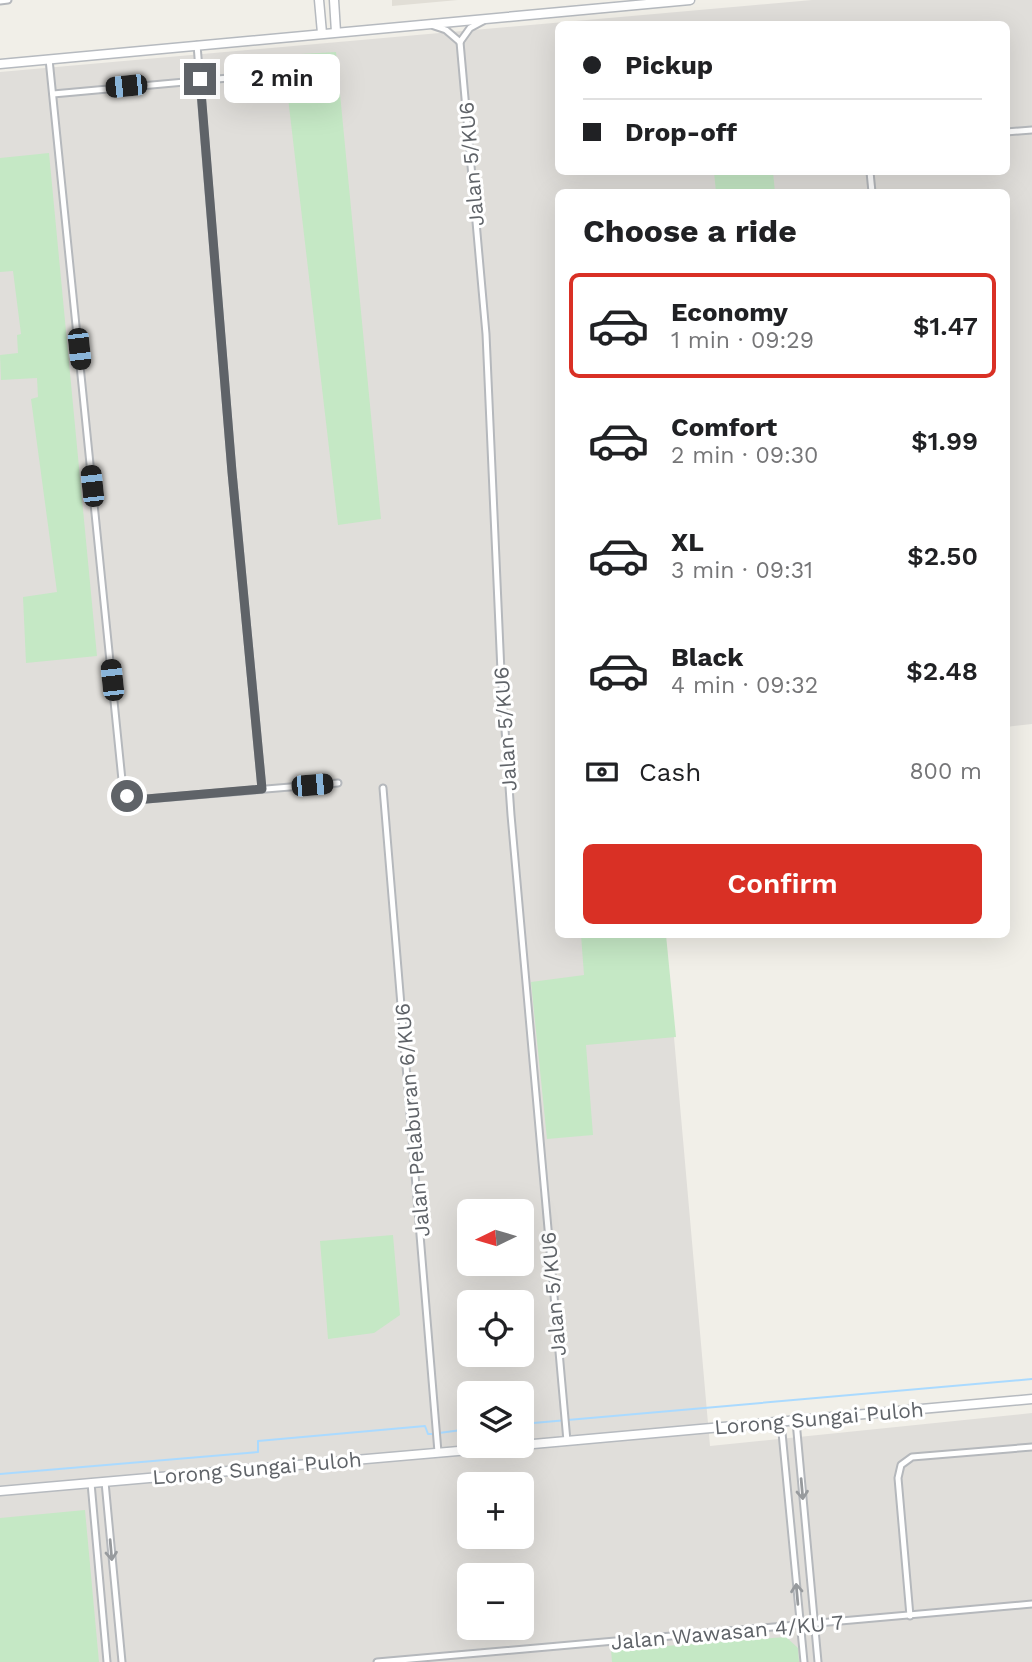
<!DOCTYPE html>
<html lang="en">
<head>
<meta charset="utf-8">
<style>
	:root { --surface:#fff; --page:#f6f6f6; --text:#202124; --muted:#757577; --line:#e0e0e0; --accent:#d93025 }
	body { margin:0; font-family:"Work Sans",sans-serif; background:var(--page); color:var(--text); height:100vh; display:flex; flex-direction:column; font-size:26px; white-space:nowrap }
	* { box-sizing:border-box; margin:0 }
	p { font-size:23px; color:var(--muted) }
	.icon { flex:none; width:38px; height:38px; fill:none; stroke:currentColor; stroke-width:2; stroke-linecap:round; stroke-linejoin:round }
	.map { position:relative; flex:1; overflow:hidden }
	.drawer { position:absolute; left:555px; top:189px; width:455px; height:749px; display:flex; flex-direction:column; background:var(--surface); border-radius:10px; box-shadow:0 7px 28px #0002 }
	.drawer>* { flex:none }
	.banner { position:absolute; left:555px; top:21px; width:455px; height:154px; border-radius:10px; box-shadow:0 7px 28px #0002; display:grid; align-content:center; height:154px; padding:0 28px; background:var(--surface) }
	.needle { width:46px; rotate:265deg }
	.fabs { position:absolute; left:457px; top:1199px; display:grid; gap:14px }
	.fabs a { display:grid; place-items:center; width:77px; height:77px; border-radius:10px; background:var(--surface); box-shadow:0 7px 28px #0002; font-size:35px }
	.end { position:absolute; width:32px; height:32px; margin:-16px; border:9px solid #5f6368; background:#fff; box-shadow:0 0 0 4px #fff }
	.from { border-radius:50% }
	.bubble { position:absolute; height:49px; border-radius:10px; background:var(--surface); box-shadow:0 7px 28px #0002; font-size:23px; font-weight:600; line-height:49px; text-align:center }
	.car { position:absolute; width:21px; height:42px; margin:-21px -10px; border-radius:9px; box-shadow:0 0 5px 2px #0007; background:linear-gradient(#222 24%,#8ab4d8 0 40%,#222 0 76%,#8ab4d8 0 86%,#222 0) }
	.banner b { display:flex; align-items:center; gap:24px; height:66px; font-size:26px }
	.banner b+b { border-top:2px solid var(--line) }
	.banner i { width:18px; height:18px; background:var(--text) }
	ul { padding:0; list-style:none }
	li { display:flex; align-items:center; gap:21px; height:105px; margin:0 14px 10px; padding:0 14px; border:4px solid transparent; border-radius:10px }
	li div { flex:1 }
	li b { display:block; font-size:26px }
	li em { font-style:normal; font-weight:600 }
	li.selected { border-color:var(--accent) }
	li>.icon { width:63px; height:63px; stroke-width:1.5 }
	h2 { padding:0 28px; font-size:32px; line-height:84px }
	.pay { display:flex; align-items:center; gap:18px; height:77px; padding:0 28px; font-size:26px }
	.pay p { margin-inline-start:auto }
	.button { display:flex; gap:14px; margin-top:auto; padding:14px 28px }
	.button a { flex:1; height:80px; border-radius:10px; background:var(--accent); color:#fff; font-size:28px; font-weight:600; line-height:80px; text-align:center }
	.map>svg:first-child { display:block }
	.industrial { fill:#e0deda; fill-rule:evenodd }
	.education { fill:#e1ded6 }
	.green { fill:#c5e8c5 }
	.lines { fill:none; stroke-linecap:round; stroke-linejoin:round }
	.stream { stroke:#aadaff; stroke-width:2 }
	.street-casing { stroke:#b5b8bc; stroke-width:9 }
	.secondary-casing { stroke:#b6babf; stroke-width:11 }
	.street { stroke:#fff; stroke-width:5 }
	.secondary { stroke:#fff; stroke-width:8 }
	.oneway { stroke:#979a9d }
	.route { stroke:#5f6368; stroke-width:9 }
	.labels { text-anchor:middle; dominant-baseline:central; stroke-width:6; stroke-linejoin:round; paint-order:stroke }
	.street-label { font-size:21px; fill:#5f6368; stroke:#fff }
</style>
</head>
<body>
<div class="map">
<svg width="1032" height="1662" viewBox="0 0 1032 1662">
	<rect width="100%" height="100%" fill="#f1efe8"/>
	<path class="industrial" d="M812 0H1032V724L1006 727V192H558V934L665 935 710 1446 1032 1413V1662H0V72ZM558 24H1006V172H558ZM469 1211H522V1264H469ZM469 1302H522V1354H469ZM469 1393H522V1446H469ZM469 1484H522V1536H469ZM469 1575H522V1628H469Z"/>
	<polygon class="education" points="392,0 458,0 392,6"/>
	<g class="green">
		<polygon points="336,52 381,519 338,525 283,55"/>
		<polygon points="49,153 97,656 26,663 23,597 57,592 31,399 38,397 37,378 1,380 0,355 18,353 17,335 21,334 13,271 0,272 0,158"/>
		<polygon points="714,172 773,172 775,192 716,192"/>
		<polygon points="581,935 666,935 676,1037 586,1045 593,1135 547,1139 531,982 584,975"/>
		<polygon points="393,1235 400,1315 374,1333 328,1339 320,1241"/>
		<polygon points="85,1510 99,1662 0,1662 0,1518"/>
		<polygon points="786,1637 798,1648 799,1662 612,1662 611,1650"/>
	</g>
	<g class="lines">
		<g class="stream">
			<polyline points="522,1424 1032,1379"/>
			<polyline points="439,1433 469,1429"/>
			<polyline points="0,1474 258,1452 258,1441 425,1426 428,1434 433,1434"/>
		</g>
		<g class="street-casing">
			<g id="street">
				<polyline points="0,1 8,0"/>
				<polyline points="434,26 446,30 460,42"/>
				<polyline points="460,42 486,334 501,672 511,815 567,1441"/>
				<polyline points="460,42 470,28 483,21"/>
				<polyline points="197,45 232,472 262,789"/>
				<polyline points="49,59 123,790 135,800 338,783"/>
				<polyline points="53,94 273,74"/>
				<polyline points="1006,132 1032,130"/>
				<polyline points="870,172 872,192"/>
				<polyline points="383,788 438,1452"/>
				<polyline points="796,1421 818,1662"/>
				<polyline points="781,1422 804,1662"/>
				<polyline points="105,1482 122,1662"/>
				<polyline points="91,1483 107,1662"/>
				<polyline points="910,1616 898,1478 901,1465 912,1457 1032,1447"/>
				<polyline points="377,1662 1032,1604"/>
			</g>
		</g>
		<g class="secondary-casing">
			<g id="secondary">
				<polyline points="319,0 322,33"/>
				<polyline points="334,0 336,32"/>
				<polyline points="0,64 690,0"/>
				<polyline points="522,1445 1032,1399"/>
				<polyline points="0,1491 515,1446"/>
			</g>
		</g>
		<use href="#street" class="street"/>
		<use href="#secondary" class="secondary"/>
	</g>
	<defs><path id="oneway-shaft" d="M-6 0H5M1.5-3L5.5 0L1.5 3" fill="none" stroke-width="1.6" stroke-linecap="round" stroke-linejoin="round" transform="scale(1.75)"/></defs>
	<g class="oneway">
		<use href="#oneway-shaft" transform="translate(802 1489) rotate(85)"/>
		<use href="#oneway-shaft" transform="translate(111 1550) rotate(85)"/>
		<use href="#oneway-shaft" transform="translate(797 1594) rotate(-95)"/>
	</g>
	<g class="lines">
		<polyline class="route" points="127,796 135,800 262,789 232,472 200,79"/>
	</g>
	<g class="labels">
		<g class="street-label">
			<text transform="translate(471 164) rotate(-95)">Jalan 5/KU6</text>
			<text transform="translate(505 729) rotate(-94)">Jalan 5/KU6</text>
			<text transform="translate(412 1120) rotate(-95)">Jalan Pelaburan 6/KU6</text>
			<text transform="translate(553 1294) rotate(-95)">Jalan 5/KU6</text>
			<text transform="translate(819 1418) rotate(-5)">Lorong Sungai Puloh</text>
			<text transform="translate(257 1468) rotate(-5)">Lorong Sungai Puloh</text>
			<text transform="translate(727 1632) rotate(-5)">Jalan Wawasan 4/KU 7</text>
		</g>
	</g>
</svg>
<div class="fabs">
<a><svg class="needle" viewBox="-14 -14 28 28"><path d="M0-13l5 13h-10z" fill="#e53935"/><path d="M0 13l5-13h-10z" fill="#757577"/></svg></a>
<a><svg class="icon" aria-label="locate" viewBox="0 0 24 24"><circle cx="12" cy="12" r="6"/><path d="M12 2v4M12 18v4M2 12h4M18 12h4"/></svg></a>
<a><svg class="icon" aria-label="layers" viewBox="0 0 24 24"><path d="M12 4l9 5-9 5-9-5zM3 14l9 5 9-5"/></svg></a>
<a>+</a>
<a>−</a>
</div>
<i class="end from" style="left:127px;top:796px"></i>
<i class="end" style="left:200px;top:79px"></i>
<div class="bubble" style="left:224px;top:54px;width:116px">2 min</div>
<i class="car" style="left:126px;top:86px;rotate:264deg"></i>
<i class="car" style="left:79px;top:349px;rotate:174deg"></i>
<i class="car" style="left:92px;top:486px;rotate:354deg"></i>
<i class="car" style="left:112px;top:680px;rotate:354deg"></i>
<i class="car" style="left:312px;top:785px;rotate:85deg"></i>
<div class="banner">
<b><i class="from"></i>Pickup</b>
<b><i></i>Drop-off</b>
</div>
<section class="drawer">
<h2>Choose a ride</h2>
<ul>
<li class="selected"><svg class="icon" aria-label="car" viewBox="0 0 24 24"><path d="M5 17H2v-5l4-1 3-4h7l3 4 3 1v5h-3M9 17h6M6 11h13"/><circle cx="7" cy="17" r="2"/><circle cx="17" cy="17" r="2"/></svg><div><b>Economy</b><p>1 min · 09:29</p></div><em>$1.47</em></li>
<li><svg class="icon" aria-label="car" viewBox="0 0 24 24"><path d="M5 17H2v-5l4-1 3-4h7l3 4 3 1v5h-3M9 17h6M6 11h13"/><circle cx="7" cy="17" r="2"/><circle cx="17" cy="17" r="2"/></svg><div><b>Comfort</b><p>2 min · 09:30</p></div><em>$1.99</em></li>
<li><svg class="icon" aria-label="car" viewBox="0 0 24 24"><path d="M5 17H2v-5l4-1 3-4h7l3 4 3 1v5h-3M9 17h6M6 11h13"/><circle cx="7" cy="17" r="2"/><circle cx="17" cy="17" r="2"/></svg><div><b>XL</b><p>3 min · 09:31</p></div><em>$2.50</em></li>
<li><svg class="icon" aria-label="car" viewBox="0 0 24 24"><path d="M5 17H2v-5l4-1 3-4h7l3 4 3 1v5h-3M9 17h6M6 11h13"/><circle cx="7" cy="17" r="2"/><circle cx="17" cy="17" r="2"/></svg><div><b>Black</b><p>4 min · 09:32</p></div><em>$2.48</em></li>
</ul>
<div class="pay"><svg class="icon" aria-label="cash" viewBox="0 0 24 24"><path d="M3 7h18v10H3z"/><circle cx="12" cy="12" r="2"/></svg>Cash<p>800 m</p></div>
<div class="button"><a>Confirm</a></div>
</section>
</div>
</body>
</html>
